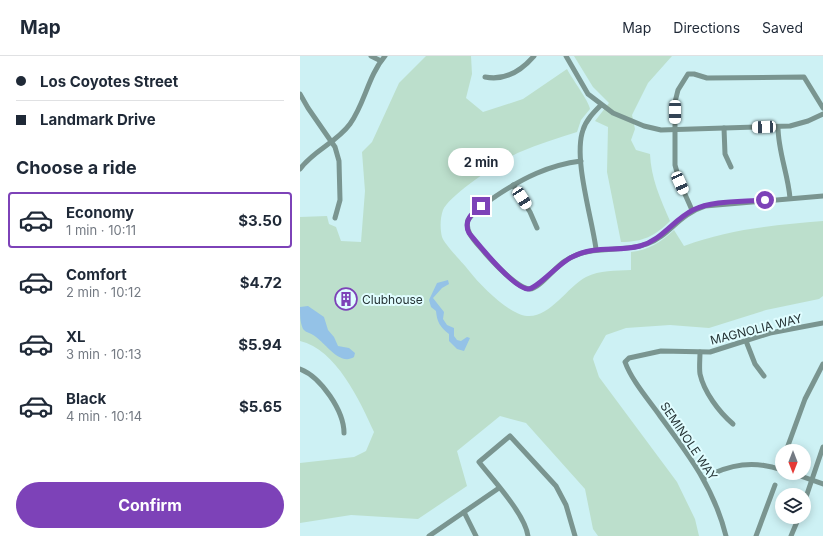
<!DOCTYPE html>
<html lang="en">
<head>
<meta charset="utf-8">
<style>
	:root { --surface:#fff; --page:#f6f6f7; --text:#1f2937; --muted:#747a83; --line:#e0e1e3; --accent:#7d42b8 }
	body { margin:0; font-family:Inter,sans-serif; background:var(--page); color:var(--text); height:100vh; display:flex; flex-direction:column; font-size:15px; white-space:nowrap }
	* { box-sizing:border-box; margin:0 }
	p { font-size:13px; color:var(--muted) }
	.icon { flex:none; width:22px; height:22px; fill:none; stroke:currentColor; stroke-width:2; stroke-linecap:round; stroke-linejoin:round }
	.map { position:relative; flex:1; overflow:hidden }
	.drawer { display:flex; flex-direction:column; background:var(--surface); width:300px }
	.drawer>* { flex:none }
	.hud { display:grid; align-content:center; height:88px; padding:0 16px; background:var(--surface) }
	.needle { width:26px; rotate:180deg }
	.tools { position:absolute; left:475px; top:388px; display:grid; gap:8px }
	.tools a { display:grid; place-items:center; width:36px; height:36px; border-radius:50%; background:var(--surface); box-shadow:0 2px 10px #0003; font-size:20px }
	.end { position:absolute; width:18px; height:18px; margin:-9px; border:5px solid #7d42b8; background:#fff; box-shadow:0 0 0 2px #fff }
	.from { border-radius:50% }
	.bubble { position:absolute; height:28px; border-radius:14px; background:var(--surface); box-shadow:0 2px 10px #0003; font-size:13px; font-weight:700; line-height:28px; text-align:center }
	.car { position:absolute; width:12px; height:24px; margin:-12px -6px; border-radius:5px; box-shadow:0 0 3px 1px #0007; background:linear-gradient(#fff 24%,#345 0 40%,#fff 0 76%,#345 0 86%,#fff 0) }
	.hud b { display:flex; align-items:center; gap:14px; height:38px; font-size:15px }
	.hud b+b { border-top:1px solid var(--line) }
	.hud i { width:10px; height:10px; background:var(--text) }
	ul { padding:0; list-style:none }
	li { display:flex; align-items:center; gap:12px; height:56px; margin:0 8px 6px; padding:0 8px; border:2px solid transparent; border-radius:4px }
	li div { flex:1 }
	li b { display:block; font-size:15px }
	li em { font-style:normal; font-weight:700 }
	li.active { border-color:var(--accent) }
	li>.icon { width:36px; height:36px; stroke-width:1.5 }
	h2 { padding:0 16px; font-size:18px; line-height:48px }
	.cta { display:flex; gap:8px; margin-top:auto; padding:8px 16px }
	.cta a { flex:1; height:46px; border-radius:24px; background:var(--accent); color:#fff; font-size:16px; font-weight:700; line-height:46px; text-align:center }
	header { display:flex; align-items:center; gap:24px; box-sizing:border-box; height:56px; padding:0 20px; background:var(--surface); border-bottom:1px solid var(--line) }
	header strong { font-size:19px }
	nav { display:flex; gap:22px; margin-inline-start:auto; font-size:14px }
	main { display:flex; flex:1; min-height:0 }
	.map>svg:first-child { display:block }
	.green { fill:#bcdfcc }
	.water { fill:#94c2e7 }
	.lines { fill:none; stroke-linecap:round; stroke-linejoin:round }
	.minor { stroke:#7a9590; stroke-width:5 }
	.route { stroke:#7d42b8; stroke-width:5 }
	.labels { text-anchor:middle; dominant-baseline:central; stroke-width:4; stroke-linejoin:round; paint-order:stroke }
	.poi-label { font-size:12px; fill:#263436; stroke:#e0fdff; text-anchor:start }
	.street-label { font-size:12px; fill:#263436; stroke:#e0fdff }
</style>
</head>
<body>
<header>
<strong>Map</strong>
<nav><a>Map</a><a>Directions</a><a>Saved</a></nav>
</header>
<main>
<section class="drawer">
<div class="hud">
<b><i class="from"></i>Los Coyotes Street</b>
<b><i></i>Landmark Drive</b>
</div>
<h2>Choose a ride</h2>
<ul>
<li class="active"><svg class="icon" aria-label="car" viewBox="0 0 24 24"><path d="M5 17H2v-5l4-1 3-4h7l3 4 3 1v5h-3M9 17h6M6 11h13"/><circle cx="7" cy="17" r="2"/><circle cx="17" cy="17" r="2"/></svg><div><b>Economy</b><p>1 min · 10:11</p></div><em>$3.50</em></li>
<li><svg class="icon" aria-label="car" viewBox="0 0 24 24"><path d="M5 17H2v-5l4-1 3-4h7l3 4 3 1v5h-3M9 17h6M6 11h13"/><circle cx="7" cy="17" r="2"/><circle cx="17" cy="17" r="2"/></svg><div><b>Comfort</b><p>2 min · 10:12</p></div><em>$4.72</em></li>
<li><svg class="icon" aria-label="car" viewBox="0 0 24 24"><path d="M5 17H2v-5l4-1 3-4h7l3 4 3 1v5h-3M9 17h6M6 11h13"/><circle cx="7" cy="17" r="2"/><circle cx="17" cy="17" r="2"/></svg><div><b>XL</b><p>3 min · 10:13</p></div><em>$5.94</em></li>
<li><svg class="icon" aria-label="car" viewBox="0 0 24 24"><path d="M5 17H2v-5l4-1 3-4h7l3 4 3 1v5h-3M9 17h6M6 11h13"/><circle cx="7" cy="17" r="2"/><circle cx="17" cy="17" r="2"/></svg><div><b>Black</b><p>4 min · 10:14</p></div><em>$5.65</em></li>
</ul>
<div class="cta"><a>Confirm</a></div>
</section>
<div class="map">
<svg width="523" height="480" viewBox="0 0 523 480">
	<rect width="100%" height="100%" fill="#cdf1f4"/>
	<g class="green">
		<path d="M126 0H171L172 18 166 42 183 56 223 43 267 13C272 23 289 45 290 53L281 64 277 76C258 82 239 88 220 96 204 103 149 139 143 154 140 162 140 173 142 181 144 188 165 209 170 216 181 230 210 259 227 260 250 262 267 231 286 221 300 214 315 215 331 214V196C349 194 361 186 374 174L384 190C429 173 475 169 523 165V240L519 243 466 254 409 272 370 269 326 272 306 279 294 300 293 303 299 321 377 426 395 463 399 480H298L293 473 285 433 226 367 200 360 157 395 167 430 118 463 51 459 0 467V407L54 401 66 395 74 376C60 345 36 293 0 285V161L27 160 29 168 36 171 41 185 61 186 65 135 62 96 72 86 99 27Z"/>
		<path d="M274 0H372L348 27 332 59 335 73 331 84 336 94 350 98C351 122 360 142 370 165 355 180 343 186 321 186L307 116 308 71 295 65 309 47 293 31Z"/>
	</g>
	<g class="water">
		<path d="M148 224 149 228 142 232 133 242 144 256 143 263 147 269 154 272V280L157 284 161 285 167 281 170 282 164 295 157 293 149 285V278C140 271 137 266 136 255L131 251 129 244 137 227Z"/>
		<path d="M8 250 24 261 28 274 34 281 38 290 49 292 55 297 54 301C40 310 26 288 16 281 12 277 6 277 3 273 0 266 0 259 0 251Z"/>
	</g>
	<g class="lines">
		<g class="minor">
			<polyline points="71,0 81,5"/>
			<polyline points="266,0 288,38 313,57 344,70 361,74 490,70 508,65 523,58"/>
			<path d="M185 21C205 25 221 15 234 0"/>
			<polyline points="0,38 8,52 35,91 39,105 40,144 35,162"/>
			<path d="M478 71C478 95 488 118 490 142"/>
			<polyline points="424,72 425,98 431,111"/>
			<path d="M281 105C249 109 223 122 196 140 186 147 175 154 168 164 164 177 178 188 185 197 193 206 218 233 230 233 239 233 255 211 265 205 292 187 319 198 347 188 369 180 379 158 405 150L523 140"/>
			<path d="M0 113C14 94 36 87 50 68 65 47 68 20 85 0"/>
			<polyline points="213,129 230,156 237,172"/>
			<polyline points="392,154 380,127 375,109 375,46 378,34 388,18 394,18 407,22 504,21 523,52"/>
			<path d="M296 193C292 162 273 102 283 74 286 64 294 56 301 49"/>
			<polyline points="446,285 455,308 464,320"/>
			<path d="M400 296C400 303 399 311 400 318 404 336 419 356 433 368"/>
			<path d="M0 313C21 321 44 355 44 377"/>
			<polyline points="486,395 505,343 523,308"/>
			<polyline points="492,417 523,428"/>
			<path d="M404 422C430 408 454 404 482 414"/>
			<polyline points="504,447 523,391"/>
			<polyline points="164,456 176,480"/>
			<polyline points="129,480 199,432"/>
			<path d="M228 480C225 458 193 424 179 406L210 380 256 430 266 449 275 480"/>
			<path d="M426 480C414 432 389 399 360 360 348 343 332 325 325 306L329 302 361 295 410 296 470 277 523 267"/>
			<polyline points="456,480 475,429"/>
			<polyline points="491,480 499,461"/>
		</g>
	</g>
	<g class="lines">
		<path class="route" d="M181 150C172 157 163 165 169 177 179 189 213 232 228 233 237 233 260 206 272 201 295 189 317 196 340 190 362 184 373 164 393 154 413 144 442 146 465 144"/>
	</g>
	<defs>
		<g id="building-ring" transform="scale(1.15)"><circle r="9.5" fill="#e0fdff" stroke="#7d42b8" stroke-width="1.5"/><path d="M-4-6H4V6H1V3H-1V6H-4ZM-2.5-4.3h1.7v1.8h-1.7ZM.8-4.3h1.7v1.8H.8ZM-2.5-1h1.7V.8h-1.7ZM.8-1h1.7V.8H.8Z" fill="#7d42b8"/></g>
	</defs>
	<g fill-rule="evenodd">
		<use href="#building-ring" x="46" y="243"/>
	</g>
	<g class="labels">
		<g class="poi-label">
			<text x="62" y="243">Clubhouse</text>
		</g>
		<g class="street-label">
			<text transform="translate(456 273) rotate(-14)">MAGNOLIA WAY</text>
			<text transform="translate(389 385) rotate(56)">SEMINOLE WAY</text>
		</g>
	</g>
</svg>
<div class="tools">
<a><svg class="needle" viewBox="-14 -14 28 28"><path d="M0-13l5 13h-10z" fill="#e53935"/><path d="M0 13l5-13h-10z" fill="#747a83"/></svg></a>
<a><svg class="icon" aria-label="layers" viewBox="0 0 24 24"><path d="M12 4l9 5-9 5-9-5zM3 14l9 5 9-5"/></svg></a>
</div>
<i class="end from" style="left:465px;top:144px"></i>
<i class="end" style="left:181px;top:150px"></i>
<div class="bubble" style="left:148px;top:92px;width:66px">2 min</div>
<i class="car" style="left:375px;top:56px;rotate:180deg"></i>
<i class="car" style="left:464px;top:71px;rotate:268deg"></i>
<i class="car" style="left:380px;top:127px;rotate:156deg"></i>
<i class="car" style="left:222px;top:142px;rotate:147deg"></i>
</div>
</main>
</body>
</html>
